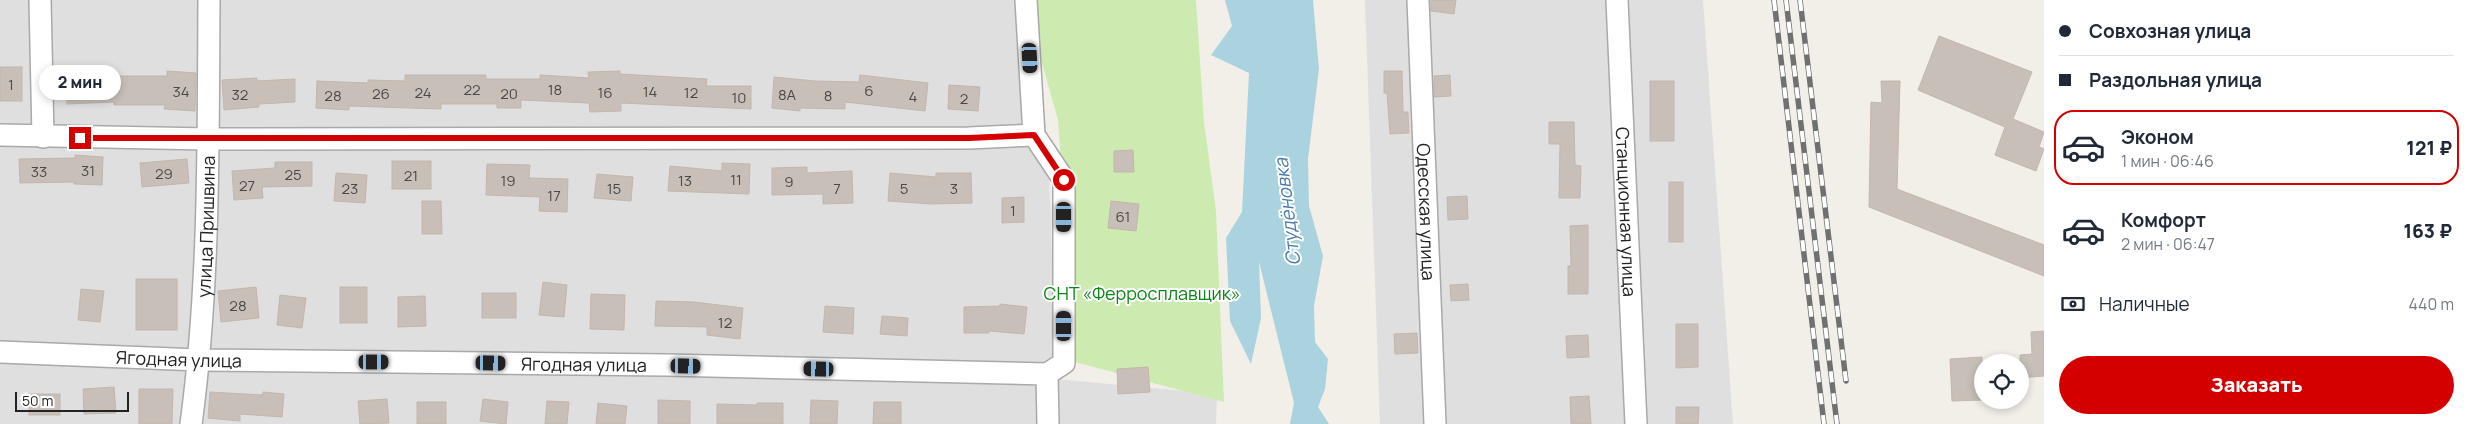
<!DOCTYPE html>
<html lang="ru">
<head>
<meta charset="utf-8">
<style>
	:root { --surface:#fff; --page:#f6f6f7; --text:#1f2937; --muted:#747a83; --line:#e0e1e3; --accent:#d40000 }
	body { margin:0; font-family:Manrope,sans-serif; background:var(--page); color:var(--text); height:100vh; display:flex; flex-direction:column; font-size:19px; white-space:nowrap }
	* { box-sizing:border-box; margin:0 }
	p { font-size:16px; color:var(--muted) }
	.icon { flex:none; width:28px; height:28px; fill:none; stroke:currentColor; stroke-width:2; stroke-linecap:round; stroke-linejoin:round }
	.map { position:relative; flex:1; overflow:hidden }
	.panel { display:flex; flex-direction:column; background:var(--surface); width:425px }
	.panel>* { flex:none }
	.guide { display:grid; align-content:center; height:110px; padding:0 15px; background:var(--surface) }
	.fabs { position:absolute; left:1974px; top:354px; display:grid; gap:10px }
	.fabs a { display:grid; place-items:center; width:55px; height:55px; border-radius:50%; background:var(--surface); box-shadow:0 2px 8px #0003; font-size:25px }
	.scale { position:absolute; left:15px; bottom:12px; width:114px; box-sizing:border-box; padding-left:5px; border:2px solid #222; border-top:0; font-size:14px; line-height:18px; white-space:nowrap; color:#222; -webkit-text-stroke:4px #fff; paint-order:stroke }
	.end { position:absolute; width:22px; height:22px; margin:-11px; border:6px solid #d40000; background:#fff; box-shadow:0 0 0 2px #fff }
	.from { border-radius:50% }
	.bubble { position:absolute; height:35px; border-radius:18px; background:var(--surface); box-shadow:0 2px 8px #0003; font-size:16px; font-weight:800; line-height:35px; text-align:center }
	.car { position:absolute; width:15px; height:30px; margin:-15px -8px; border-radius:6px; box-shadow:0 0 4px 1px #0007; background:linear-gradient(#222 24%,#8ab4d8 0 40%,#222 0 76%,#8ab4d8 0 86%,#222 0) }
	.guide b { display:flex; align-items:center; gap:18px; height:48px; font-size:19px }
	.guide b+b { border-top:1px solid var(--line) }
	.guide i { width:12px; height:12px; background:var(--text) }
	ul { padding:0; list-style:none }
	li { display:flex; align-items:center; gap:15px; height:75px; margin:0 10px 8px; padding:0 5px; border:2px solid transparent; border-radius:20px }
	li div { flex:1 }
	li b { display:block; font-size:19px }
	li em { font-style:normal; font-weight:800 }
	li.on { border-color:var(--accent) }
	li>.icon { width:45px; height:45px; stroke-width:1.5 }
	.pay { display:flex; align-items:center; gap:12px; height:55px; padding:0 15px; font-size:19px }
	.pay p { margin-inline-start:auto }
	.primary-button { display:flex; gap:10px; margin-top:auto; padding:10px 15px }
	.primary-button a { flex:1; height:58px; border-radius:30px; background:var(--accent); color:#fff; font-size:20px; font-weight:800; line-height:58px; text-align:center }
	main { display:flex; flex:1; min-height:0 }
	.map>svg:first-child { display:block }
	.residential { fill:#e0dfdf }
	.grass { fill:#cdebb0 }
	.water { fill:#aad3df }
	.building { fill:#c7bfb8; stroke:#c4b6ab }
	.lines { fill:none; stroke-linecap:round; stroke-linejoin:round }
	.minor-casing { stroke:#a9a9a9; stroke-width:24 }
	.minor { stroke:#fff; stroke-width:21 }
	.rail-casing { stroke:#707070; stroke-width:5.5 }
	.rail { stroke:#fff; stroke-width:4; stroke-dasharray:11; stroke-linecap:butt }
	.route { stroke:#d40000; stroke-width:6 }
	.labels { text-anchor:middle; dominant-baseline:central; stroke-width:4; stroke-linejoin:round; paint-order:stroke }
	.number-label { font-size:15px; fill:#4b4948 }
	.street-label { font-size:18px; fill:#222; stroke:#fff }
	.park-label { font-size:18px; fill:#0c8416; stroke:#fff }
	.water-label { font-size:19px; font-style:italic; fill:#4a7aab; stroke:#fff }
</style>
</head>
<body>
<main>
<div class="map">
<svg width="2044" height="424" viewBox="0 0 2044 424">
	<rect width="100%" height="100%" fill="#f2efe9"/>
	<g class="residential">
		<polygon points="0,0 1016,0 1049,172 1056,379 1217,394 1216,424 0,424"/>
		<polygon points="1365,0 1703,0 1733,424 1380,424"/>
	</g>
	<polygon class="grass" points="1032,0 1196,0 1204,122 1216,211 1224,402 1075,362 1071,359 1068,262 1058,120 1039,52"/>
	<polygon class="water" points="1225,0 1313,0 1319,69 1308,159 1309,206 1323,256 1314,306 1315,342 1328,359 1325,389 1318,407 1329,424 1290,424 1294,403 1259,262 1261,318 1251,364 1230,321 1226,238 1242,212 1249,73 1211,55 1232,26"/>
	<g class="building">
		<polygon points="1431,0 1456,0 1454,14 1431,11"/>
		<polygon points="1939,36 2032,72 2013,119 2044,132 2039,147 2044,149 2036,171 1995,155 2005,127 1918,90"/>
		<rect x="0" y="67" width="22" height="34"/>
		<polygon points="167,71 196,73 195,111 164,109 165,105 114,105 114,102 67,104 66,76 167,76"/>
		<polygon points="620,71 620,74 707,79 706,86 751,86 751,109 621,103 621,111 590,112 589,103 521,100 521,108 497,108 497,104 441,104 441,109 349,106 349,110 316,108 317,81 368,83 368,80 405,81 405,75 486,75 486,79 540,79 540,75 589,78 588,72"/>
		<polygon points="1384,71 1402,71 1403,112 1408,112 1409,133 1390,134 1387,93 1384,93"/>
		<polygon points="860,75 928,83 925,111 845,102 845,109 800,108 800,111 772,108 774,77 815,81 859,82"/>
		<polygon points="1450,75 1451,96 1434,97 1434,76"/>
		<polygon points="257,78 257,81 295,79 295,102 259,104 259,107 224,110 222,80"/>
		<rect x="1650" y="81" width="24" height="60"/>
		<polygon points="1881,81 1900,81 1897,189 2044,245 2044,276 1869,207 1871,102 1882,103"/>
		<polygon points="949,85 980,87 978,111 948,109"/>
		<polygon points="1549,122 1574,122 1575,165 1581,166 1580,198 1559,198 1560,144 1549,144"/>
		<polygon points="1133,150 1134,172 1114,172 1114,151"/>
		<polygon points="75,155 103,157 102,185 74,184 74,182 20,183 19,159 75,158"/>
		<polygon points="187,159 189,183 142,187 140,163"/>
		<rect x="392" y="161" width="39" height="28"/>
		<polygon points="275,162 312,162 312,186 262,187 263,198 234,200 232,171 275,168"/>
		<polygon points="722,163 750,164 749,194 668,191 670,166 722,171"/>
		<polygon points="487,164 530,165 529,178 568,179 567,212 539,211 540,197 486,195"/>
		<polygon points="807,167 807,173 852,171 853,203 823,204 823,194 772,195 772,168"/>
		<polygon points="336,173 367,175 365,203 334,201"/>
		<polygon points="890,173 936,177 936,173 971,173 972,203 931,204 888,201"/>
		<polygon points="597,174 633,177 631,201 594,198"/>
		<rect x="1669" y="182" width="14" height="60"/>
		<polygon points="1467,196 1468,219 1448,220 1447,197"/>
		<polygon points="1024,197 1024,222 1002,223 1002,198"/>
		<polygon points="422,201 441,201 442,234 422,234"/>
		<polygon points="1111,201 1139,204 1136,231 1108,228"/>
		<polygon points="1588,225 1588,294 1568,294 1568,266 1571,266 1570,226"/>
		<rect x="136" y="279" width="41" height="51"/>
		<polygon points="543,282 567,285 564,317 539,315"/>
		<polygon points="1468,284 1469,300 1451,301 1450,285"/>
		<polygon points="256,287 259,318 221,322 218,291"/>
		<rect x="340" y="287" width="27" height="36"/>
		<polygon points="81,289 104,291 100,322 78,320"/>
		<rect x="482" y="293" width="34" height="25"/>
		<polygon points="591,294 625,295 624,330 590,329"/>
		<polygon points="280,295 306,298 302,328 277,325"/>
		<polygon points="425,296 426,326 398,327 398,297"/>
		<polygon points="656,301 694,302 743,308 740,339 707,335 707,327 655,326"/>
		<polygon points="1000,304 1027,307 1024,334 989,331 989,333 964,333 964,307 1000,306"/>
		<polygon points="825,306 854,308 853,334 823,332"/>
		<polygon points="882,316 908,318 907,336 880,334"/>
		<polygon points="1676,324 1698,324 1698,367 1676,368"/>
		<polygon points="2044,331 2044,376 2020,378 2020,355 2032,354 2031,332"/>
		<polygon points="1417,333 1418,353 1395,354 1394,334"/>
		<polygon points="1588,335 1589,357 1567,358 1566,336"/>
		<polygon points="1982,357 1982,400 1952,401 1950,359"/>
		<polygon points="1148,367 1150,392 1118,394 1117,369"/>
		<polygon points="114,387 116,413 84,414 83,389"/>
		<polygon points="139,389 173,389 172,424 139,424"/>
		<polygon points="210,392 263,395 263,392 284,394 282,417 240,414 240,421 208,418"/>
		<rect x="29" y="394" width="31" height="21"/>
		<polygon points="1589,396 1591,424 1571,424 1570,397"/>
		<polygon points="387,399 389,423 360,424 358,401"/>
		<polygon points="483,399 508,402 506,424 480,421"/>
		<polygon points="658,400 690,401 690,424 658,424"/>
		<polygon points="811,400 838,401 837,424 810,424"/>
		<polygon points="547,401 569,402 567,424 545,424"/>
		<rect x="417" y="402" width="29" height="22"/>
		<polygon points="874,402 901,402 901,424 873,424"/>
		<polygon points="598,403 627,406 625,424 596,424"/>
		<polygon points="757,403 783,403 783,424 717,424 717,404 757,405"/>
		<polygon points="1676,407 1699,407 1698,424 1676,424"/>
	</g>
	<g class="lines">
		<g class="minor-casing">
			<g id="minor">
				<polyline points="40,0 43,137"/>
				<polyline points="1026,0 1034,135 1064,180 1064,363 1047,374 1048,424"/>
				<path id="s1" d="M1418 0 1435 424"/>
				<path id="s2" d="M1617 0 1636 424"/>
				<polyline points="0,135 208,139 969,138 1034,135"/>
				<path id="s3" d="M0 352 199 360 667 365 1047 374"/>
				<path id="s4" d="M191 424C210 284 208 141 209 0"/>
			</g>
		</g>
		<use href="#minor" class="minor"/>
		<g class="rail-casing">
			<g id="rail">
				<polyline points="1774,0 1824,424"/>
				<polyline points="1786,0 1837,424"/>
				<polyline points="1800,0 1846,381"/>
			</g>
		</g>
		<use href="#rail" class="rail"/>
	</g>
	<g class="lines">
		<polyline class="route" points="80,138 969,138 1034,135 1064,180"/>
	</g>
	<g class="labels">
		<g class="number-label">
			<text x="11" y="84">1</text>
			<text x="472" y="89">22</text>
			<text x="555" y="89">18</text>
			<text x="869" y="90">6</text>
			<text x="181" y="91">34</text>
			<text x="650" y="91">14</text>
			<text x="423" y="92">24</text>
			<text x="605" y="92">16</text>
			<text x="691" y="92">12</text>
			<text x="381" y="93">26</text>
			<text x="509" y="93">20</text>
			<text x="240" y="94">32</text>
			<text x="787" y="94">8А</text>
			<text x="333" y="95">28</text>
			<text x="828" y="95">8</text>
			<text x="913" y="96">4</text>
			<text x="739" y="97">10</text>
			<text x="964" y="98">2</text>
			<text x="88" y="170">31</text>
			<text x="39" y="171">33</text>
			<text x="164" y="173">29</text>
			<text x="293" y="174">25</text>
			<text x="411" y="175">21</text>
			<text x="736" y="179">11</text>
			<text x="508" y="180">19</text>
			<text x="685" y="180">13</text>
			<text x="789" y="181">9</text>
			<text x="247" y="185">27</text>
			<text x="350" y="188">23</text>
			<text x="614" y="188">15</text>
			<text x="837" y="188">7</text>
			<text x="904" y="188">5</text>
			<text x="954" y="188">3</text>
			<text x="554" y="195">17</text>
			<text x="1013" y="210">1</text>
			<text x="1123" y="216">61</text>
			<text x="238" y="305">28</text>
			<text x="725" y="322">12</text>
		</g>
		<g class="street-label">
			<text stroke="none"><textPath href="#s1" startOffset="212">Одесская улица</textPath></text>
			<text stroke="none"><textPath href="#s2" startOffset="212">Станционная улица</textPath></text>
			<text stroke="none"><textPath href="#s4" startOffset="198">улица Пришвина</textPath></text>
			<text stroke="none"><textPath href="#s3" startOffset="179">Ягодная улица</textPath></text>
			<text stroke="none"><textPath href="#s3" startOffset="584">Ягодная улица</textPath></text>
		</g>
		<g class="park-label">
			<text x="1142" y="293">СНТ «Ферросплавщик»</text>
		</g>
		<g class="water-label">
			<text transform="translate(1287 212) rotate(-97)">Студёновка</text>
		</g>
	</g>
</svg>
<div class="fabs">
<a><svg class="icon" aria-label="locate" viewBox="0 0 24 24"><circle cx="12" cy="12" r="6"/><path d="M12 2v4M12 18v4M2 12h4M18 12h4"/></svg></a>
</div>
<div class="scale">50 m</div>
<i class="end from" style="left:1064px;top:180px"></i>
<i class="end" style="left:80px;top:138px"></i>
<div class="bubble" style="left:39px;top:65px;width:82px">2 мин</div>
<i class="car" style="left:1030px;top:58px;rotate:177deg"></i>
<i class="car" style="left:1064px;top:217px;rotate:180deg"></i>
<i class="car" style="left:1064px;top:326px;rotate:0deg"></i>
<i class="car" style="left:374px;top:362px;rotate:90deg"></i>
<i class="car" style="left:491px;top:363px;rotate:91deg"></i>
<i class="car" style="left:686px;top:366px;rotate:91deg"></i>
<i class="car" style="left:819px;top:369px;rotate:271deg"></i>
</div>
<section class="panel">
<div class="guide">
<b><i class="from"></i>Совхозная улица</b>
<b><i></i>Раздольная улица</b>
</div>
<ul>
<li class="on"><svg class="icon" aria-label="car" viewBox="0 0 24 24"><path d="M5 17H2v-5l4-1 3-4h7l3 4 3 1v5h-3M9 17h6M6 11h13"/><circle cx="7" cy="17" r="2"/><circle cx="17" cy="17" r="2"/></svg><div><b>Эконом</b><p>1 мин · 06:46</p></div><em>121 ₽</em></li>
<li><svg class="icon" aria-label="car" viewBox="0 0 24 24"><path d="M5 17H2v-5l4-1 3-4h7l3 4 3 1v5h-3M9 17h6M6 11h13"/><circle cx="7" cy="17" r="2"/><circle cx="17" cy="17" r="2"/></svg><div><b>Комфорт</b><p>2 мин · 06:47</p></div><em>163 ₽</em></li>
</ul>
<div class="pay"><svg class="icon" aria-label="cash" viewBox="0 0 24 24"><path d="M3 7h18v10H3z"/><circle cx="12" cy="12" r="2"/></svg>Наличные<p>440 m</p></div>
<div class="primary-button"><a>Заказать</a></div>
</section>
</main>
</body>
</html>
